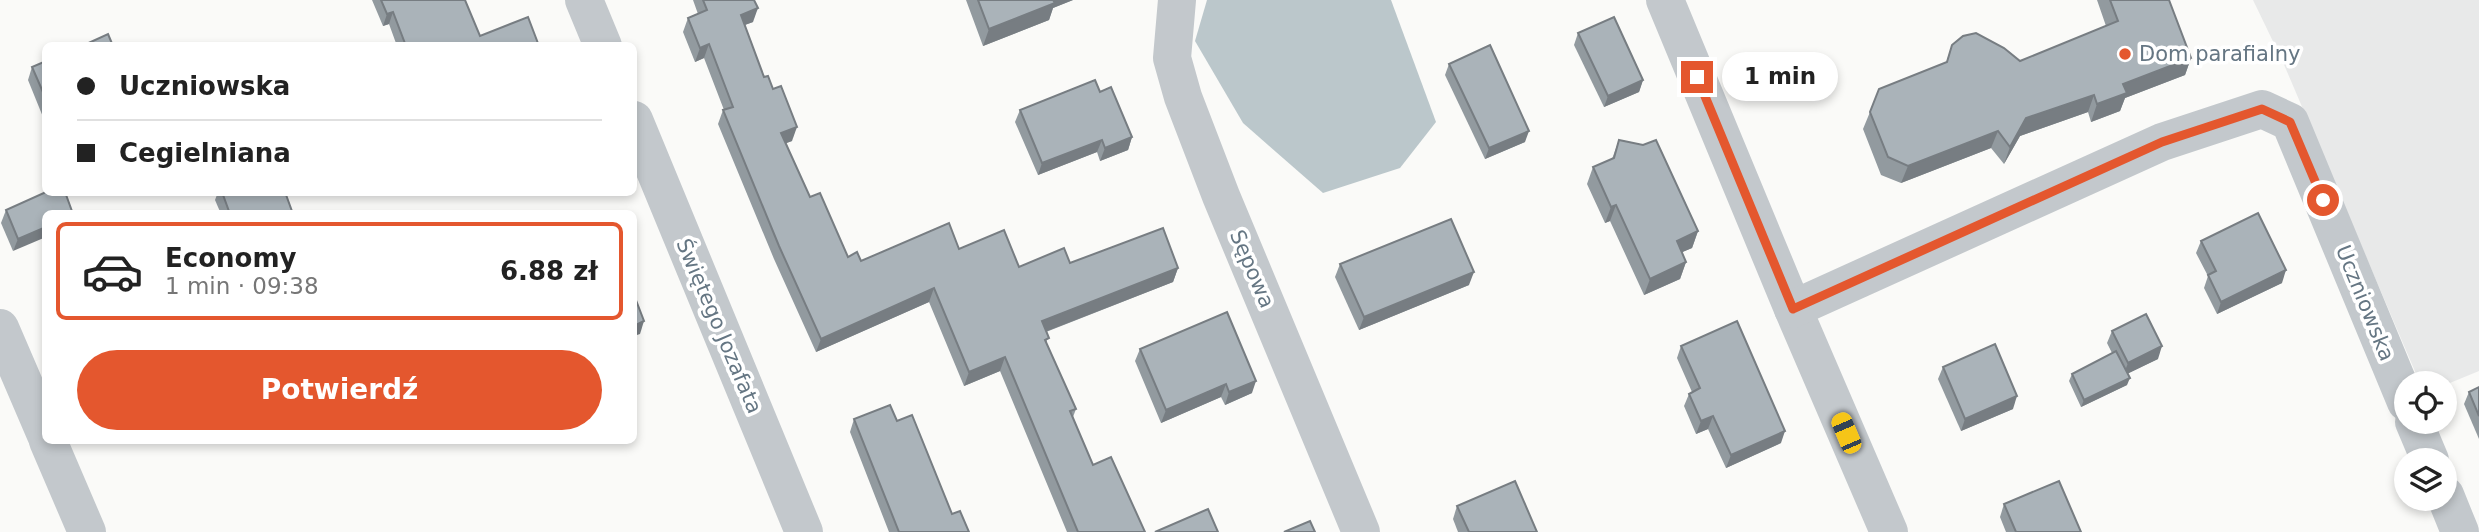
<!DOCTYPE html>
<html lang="pl">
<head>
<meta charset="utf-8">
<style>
	:root { --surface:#fff; --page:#f2f2f2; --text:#222; --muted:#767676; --line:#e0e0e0; --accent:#e4572e }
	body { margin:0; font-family:"DejaVu Sans",sans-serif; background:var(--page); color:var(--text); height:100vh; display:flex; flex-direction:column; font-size:26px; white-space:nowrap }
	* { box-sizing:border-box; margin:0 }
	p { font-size:23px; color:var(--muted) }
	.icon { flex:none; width:38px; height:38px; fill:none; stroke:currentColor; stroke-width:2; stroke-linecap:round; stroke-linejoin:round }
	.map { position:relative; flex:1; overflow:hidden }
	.drawer { position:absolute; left:42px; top:210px; width:595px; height:234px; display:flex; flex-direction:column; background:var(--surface); border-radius:10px; box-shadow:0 4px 10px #0003 }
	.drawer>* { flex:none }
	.hud { position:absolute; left:42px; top:42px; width:595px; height:154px; border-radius:10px; box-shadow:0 4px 10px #0003; display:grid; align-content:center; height:154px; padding:0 35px; background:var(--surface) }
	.tools { position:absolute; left:2394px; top:371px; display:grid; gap:14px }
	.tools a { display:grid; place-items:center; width:63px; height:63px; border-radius:50%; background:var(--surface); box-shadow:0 4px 10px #0003; font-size:35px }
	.end { position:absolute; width:32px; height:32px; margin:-16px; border:9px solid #e4572e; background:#fff; box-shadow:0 0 0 4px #fff }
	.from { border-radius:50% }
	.bubble { position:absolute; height:49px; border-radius:24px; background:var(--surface); box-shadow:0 4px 10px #0003; font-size:23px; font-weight:700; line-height:49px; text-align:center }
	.car { position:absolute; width:21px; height:42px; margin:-21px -10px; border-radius:9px; box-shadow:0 0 5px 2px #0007; background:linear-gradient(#f5c518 24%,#345 0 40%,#f5c518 0 76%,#345 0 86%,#f5c518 0) }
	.hud b { display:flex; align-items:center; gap:24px; height:66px; font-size:26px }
	.hud b+b { border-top:2px solid var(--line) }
	.hud i { width:18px; height:18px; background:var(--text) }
	ul { padding:12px 0 0; list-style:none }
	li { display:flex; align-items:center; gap:21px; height:98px; margin:0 14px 10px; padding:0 21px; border:4px solid var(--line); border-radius:10px }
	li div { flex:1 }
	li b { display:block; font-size:26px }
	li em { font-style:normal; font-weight:700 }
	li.selected { border-color:var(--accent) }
	li>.icon { width:63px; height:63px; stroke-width:1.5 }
	.primary-button { display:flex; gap:14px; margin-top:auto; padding:14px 35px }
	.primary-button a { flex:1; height:80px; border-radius:42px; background:var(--accent); color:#fff; font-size:28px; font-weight:700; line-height:80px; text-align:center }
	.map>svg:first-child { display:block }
	.built { fill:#e8e9e9 }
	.water { fill:#bbc7cb }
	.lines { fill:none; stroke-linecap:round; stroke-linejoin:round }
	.minor { stroke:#c3c8cc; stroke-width:38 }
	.wall { fill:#929a9f }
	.shaded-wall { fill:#777d82 }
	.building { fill:#aab3b9; stroke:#777d82; stroke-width:2 }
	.route { stroke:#e4572e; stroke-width:9 }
	.poi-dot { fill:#e4572e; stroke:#fff; stroke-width:2.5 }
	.labels { text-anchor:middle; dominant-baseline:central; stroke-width:7; stroke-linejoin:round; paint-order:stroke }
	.poi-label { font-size:21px; fill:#657683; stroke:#fff; text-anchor:start }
	.street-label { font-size:21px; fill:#657683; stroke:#fff }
</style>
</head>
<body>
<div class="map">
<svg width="2479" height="532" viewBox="0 0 2479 532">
	<rect width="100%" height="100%" fill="#fafaf8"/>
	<polygon class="built" points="2253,0 2479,0 2479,371 2445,385 2445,383 2420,383 2282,60"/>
	<polygon class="water" points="1207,0 1391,0 1436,122 1400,168 1323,193 1243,123 1195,41"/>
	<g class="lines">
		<g class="minor">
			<polyline points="584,0 603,46"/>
			<polyline points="1177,0 1172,58 1183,97 1221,196 1361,532"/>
			<polyline points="1665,0 1793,309 1889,532"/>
			<polyline points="634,120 804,532"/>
			<polyline points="1793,309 2162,142 2262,109 2290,122 2406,402"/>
			<polyline points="0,328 46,435"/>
			<polyline points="2414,422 2430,460"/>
			<polyline points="48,441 87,532"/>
			<polyline points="2445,495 2460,532"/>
		</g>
	</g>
	<g class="wall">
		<polygon points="372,0 465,0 480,36 539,46 397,46 389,24 383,26"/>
		<polygon points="693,0 754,0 753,22 745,25 764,77 792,141 786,143 810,197 848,257 861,261 959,249 1019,267 1070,263 1178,268 1173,282 1046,332 1047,344 1076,409 1073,417 1093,465 1145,532 1067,532 1000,371 964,386 929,302 816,352 774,259 718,124 723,110 724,110 704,58 695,62 683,32 688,18 698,14"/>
		<polygon points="966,0 1073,0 1053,8 1049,20 983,46"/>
		<polygon points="2097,0 2169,0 2191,58 2185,75 2125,98 2120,111 2091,122 2088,112 2020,136 2004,164 1991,148 1901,183 1881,175 1863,129 1870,112 1946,63 1952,45 2020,61 2106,26"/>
		<polygon points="1578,33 1643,80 1639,92 1604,107 1574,45"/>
		<polygon points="46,61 46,116 43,117 28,80 32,67"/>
		<polygon points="1449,64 1525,142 1485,159 1445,75"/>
		<polygon points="1100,92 1132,137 1128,150 1100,161 1097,152 1038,175 1015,122 1020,110"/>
		<polygon points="1619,140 1698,231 1692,248 1682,252 1686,262 1680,279 1644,295 1610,221 1605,223 1587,184 1593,167 1612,159"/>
		<polygon points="46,192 13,251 1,223 6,210"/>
		<polygon points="218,192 285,192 293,214 221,214 215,200"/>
		<polygon points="2201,241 2282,283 2217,314 2204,288 2208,276 2196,253"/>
		<polygon points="1340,264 1469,285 1359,330 1335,277"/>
		<polygon points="2112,331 2158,359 2128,373 2127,385 2081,407 2069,381 2072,374 2112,353 2107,343"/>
		<polygon points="1681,346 1781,443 1726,468 1708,429 1696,434 1684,406 1689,394 1692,392 1677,358"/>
		<polygon points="1140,349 1252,393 1225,405 1221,397 1161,423 1135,361"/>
		<polygon points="1943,367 2013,409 1961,431 1938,379"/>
		<polygon points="2479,387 2479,439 2464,404 2469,392"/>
		<polygon points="854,419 897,421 952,514 969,532 889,532 850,432"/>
		<polygon points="2004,504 2081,532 2006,532 2000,517"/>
		<polygon points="1457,506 1537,532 1458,532 1453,519"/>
	</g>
	<g class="shaded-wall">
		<polygon points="1049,0 1073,0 1053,8 1049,20 983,46 989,29"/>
		<polygon points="758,8 753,22 736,28 741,15"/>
		<polygon points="393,12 389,24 383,26 387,14"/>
		<polygon points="709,44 704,58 695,62 700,48"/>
		<polygon points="2191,58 2185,75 2125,98 2120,111 2091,122 2097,104 2123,84"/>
		<polygon points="1643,80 1639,92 1604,107 1608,96"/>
		<polygon points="2094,95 2088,112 2020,136 2004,164 2010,147 2026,118"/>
		<polygon points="797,127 792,141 776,147 781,133"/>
		<polygon points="1529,131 1525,142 1485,159 1489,148"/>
		<polygon points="1998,131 1991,148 1901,183 1908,166"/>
		<polygon points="1132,137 1128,150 1100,161 1105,148"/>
		<polygon points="1102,140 1097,152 1038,175 1042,163"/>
		<polygon points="1616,205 1610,221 1605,223 1611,207"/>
		<polygon points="46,227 46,237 13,251 18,239"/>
		<polygon points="1698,231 1692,248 1671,257 1677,241"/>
		<polygon points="1686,262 1680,279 1644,295 1650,279"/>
		<polygon points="1178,268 1173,282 1037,335 1042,321"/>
		<polygon points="2286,270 2282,283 2217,314 2221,302"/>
		<polygon points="1474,272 1469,285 1359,330 1364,317"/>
		<polygon points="934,288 929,302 816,352 821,339"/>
		<polygon points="644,321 640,334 634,336 634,326"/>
		<polygon points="2162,346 2158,359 2123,376 2128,363"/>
		<polygon points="1005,357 1000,371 964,386 969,372"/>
		<polygon points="2130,378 2127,385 2081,407 2084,400"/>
		<polygon points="1256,381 1252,393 1225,405 1229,392"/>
		<polygon points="1226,384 1221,397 1161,423 1166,410"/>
		<polygon points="2017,396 2013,409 1961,431 1965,419"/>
		<polygon points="1713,416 1708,429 1696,434 1701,421"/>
		<polygon points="1785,431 1781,443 1726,468 1731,455"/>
	</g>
	<g class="building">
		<polygon points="381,0 465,0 480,36 528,17 539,46 406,46 393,12 387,14"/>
		<polygon points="703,0 754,0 758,8 741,15 764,77 768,76 773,89 781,86 797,127 781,133 810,197 820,193 848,257 857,252 861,261 949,223 959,249 1004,230 1019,267 1064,248 1070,263 1163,228 1178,268 1042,321 1049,338 1045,340 1076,409 1070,411 1093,465 1111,457 1145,532 1078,532 1005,357 969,372 934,288 821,339 779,246 723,110 733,107 709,44 700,48 688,18 707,10"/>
		<polygon points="978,0 1053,0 1055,3 989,29"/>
		<polygon points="2110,0 2169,0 2191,58 2123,84 2127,93 2097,104 2094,95 2026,118 2010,147 1998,131 1908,166 1888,157 1870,112 1879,89 1947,62 1952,45 1963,36 1976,33 2004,48 2020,61 2118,21"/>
		<polygon points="1614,17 1643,80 1608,96 1578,33"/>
		<polygon points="108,34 113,46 82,46"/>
		<polygon points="1490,45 1529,131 1489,148 1449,64"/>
		<polygon points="46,61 46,99 32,67"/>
		<polygon points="1095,80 1100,92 1111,87 1132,137 1105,148 1102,140 1042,163 1020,110"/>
		<polygon points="1619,140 1643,145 1656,140 1698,231 1677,241 1686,262 1650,279 1616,205 1611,207 1593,167 1614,158"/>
		<polygon points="46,192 65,192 73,214 46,214 46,227 18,239 6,210"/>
		<polygon points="222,192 285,192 293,214 230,214"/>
		<polygon points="2258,213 2286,270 2221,302 2208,275 2216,271 2201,241"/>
		<polygon points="1451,219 1474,272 1364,317 1340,264"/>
		<polygon points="634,295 644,321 634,326"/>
		<polygon points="1227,312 1256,381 1229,392 1226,384 1166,410 1140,349"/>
		<polygon points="2146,314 2162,346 2128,363 2112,331"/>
		<polygon points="1737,321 1785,431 1731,455 1713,416 1701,421 1689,394 1700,388 1681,346"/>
		<polygon points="1995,344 2017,396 1965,419 1943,367"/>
		<polygon points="2116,351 2130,378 2084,400 2072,374"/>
		<polygon points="2479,387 2479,416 2469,392"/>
		<polygon points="890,405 897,421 912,415 952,514 960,511 969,532 899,532 854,419"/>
		<polygon points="1515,481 1537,532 1469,532 1457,506"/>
		<polygon points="2059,481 2081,532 2016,532 2004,504"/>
		<polygon points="1208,509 1218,532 1155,532"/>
		<polygon points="1310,521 1315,532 1284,532"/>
	</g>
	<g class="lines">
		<polyline class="route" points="1697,77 1793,309 2162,142 2262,109 2290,122 2323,200"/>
	</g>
	<circle class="poi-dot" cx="2125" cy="54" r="7"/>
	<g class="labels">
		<g class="poi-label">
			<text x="2139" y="54">Dom parafialny</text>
		</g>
		<g class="street-label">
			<text transform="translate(1252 269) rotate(67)">Sępowa</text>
			<text transform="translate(2365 303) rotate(68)">Uczniowska</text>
			<text transform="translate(719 326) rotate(67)">Świętego Jozafata</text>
		</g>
	</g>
</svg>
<div class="tools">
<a><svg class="icon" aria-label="locate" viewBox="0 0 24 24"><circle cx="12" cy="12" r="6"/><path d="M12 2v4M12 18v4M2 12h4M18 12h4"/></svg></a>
<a><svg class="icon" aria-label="layers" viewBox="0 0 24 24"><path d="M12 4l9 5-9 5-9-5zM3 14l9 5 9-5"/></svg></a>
</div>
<i class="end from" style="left:2323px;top:200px"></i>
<i class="end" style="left:1697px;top:77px"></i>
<div class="bubble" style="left:1722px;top:52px;width:116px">1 min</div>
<i class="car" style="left:1846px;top:433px;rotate:337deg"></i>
<div class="hud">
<b><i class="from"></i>Uczniowska</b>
<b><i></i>Cegielniana</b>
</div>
<section class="drawer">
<ul>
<li class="selected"><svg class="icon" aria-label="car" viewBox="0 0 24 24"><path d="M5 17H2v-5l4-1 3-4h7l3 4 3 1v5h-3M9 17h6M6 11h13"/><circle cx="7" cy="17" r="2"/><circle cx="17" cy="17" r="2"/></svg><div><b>Economy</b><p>1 min · 09:38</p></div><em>6.88 zł</em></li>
</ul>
<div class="primary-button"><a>Potwierdź</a></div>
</section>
</div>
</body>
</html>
